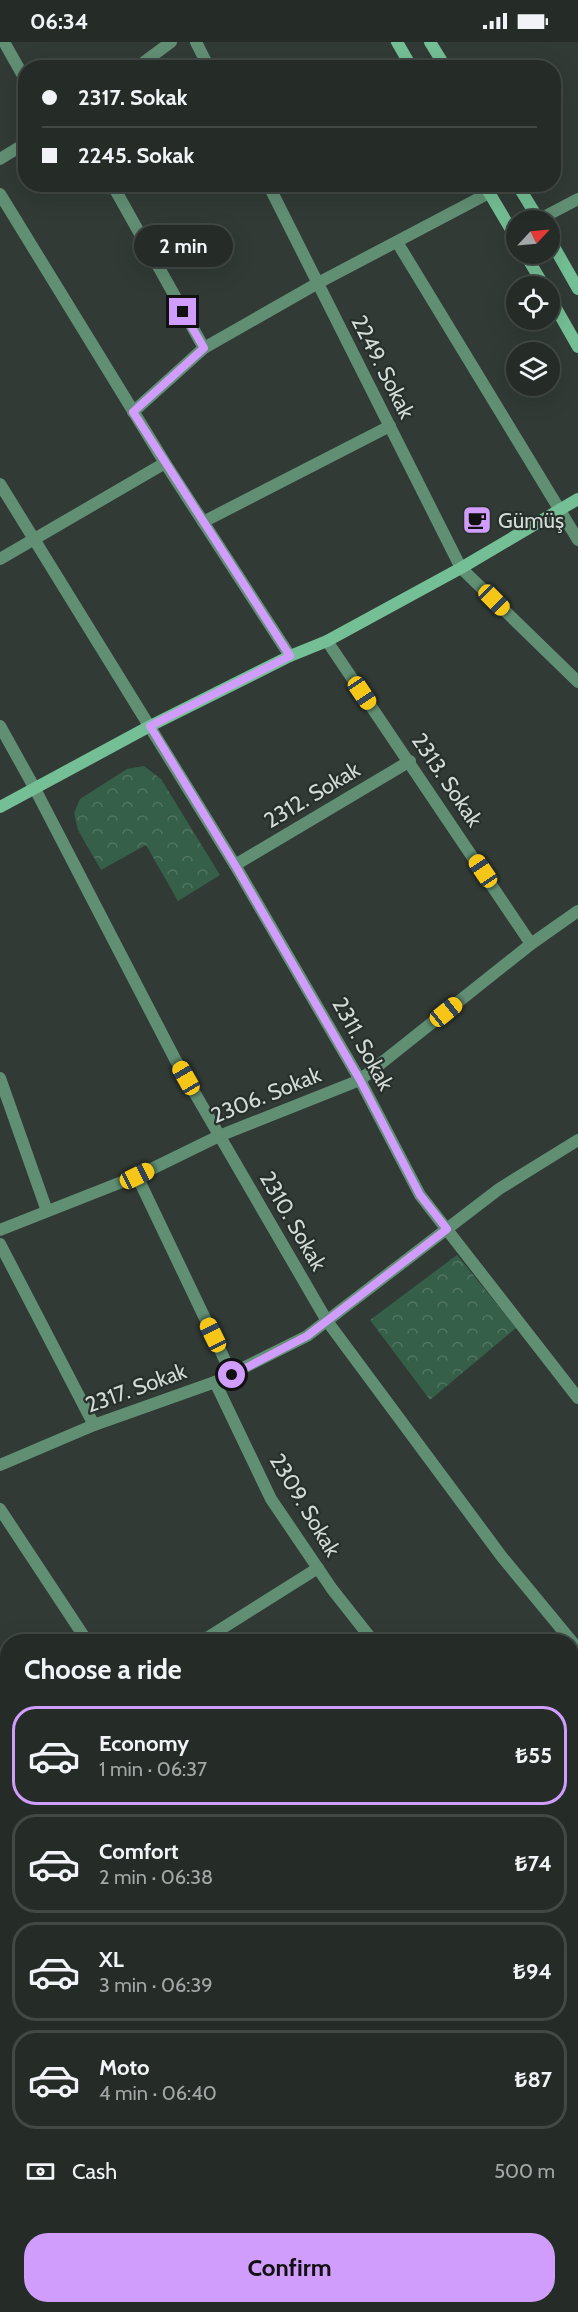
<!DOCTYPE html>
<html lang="en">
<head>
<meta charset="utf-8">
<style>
	:root { --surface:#252c28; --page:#2d3430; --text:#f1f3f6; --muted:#a3a7a8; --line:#424845; --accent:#d19dfd }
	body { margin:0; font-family:Cabin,sans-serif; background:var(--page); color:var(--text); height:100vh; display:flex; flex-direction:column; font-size:22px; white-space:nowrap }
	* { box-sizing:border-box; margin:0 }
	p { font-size:20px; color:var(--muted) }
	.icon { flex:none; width:33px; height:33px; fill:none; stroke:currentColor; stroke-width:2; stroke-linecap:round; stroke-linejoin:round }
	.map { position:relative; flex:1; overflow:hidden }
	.sheet { position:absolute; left:0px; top:1592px; width:579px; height:680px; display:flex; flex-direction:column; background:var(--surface); border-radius:24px 24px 0 0; box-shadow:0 6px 24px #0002,0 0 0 2px var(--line) }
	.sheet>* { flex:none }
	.banner { position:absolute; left:18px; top:18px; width:543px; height:132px; border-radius:24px; box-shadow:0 6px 24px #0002,0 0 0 2px var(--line); display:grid; align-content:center; height:132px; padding:0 24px; background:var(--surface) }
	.needle { width:39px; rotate:64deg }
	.buttons { position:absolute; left:506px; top:168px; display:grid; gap:12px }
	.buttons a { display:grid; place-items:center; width:54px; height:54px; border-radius:50%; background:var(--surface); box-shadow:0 6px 24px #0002,0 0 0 2px var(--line); font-size:30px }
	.end { position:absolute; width:27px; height:27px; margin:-14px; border:8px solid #d19dfd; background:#111; box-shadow:0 0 0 3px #111 }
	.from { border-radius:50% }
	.bubble { position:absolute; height:42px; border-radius:21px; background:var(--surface); box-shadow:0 6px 24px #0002,0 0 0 2px var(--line); font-size:20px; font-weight:700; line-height:42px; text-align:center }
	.car { position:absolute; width:18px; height:36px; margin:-18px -9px; border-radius:8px; box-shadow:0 0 4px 2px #0007; background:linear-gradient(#f5c518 24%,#345 0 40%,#f5c518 0 76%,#345 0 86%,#f5c518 0) }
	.banner b { display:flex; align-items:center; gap:21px; height:57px; font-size:22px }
	.banner b+b { border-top:2px solid var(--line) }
	.banner i { width:15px; height:15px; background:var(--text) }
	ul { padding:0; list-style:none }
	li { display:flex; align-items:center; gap:18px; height:99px; margin:0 12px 9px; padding:0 12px; border:3px solid var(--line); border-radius:24px }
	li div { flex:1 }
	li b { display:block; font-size:22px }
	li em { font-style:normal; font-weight:700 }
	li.active { border-color:var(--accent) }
	li>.icon { width:54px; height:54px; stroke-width:1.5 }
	h2 { padding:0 24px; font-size:27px; line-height:72px }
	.pay { display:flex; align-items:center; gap:15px; height:66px; padding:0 24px; font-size:22px }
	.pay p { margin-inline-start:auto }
	.button { display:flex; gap:12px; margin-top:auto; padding:12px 24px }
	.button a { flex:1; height:69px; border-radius:24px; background:var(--accent); color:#111; font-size:24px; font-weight:700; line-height:69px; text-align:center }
	.status { display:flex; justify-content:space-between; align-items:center; height:42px; padding:0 30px; background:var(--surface); direction:ltr }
	.status svg { height:16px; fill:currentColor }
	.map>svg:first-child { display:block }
	.park { fill:url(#park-crowns) }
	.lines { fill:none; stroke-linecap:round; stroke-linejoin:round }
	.minor { stroke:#618f74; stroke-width:12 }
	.secondary { stroke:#74bf95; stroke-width:12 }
	.route { stroke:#d19dfd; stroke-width:8 }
	.labels { text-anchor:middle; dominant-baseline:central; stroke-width:4.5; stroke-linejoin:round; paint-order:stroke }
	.street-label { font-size:22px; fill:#d4dad6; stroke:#27302b }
	.poi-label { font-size:22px; fill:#d4dad6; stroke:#27302b; text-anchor:start }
</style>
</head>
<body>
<div class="status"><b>06:34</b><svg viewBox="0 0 49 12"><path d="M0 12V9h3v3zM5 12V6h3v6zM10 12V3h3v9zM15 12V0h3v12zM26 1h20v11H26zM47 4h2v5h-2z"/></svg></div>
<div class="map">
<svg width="578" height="2270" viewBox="0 0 578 2270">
	<defs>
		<pattern id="park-crowns" width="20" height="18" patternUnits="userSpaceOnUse" patternTransform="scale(1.5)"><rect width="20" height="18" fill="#355f48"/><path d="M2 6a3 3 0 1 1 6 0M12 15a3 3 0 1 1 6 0" fill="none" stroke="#517562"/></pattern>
	</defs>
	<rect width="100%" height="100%" fill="#313a35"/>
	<g class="park">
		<polygon points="144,724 161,737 220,833 178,859 146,803 101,828 78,788 74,771 80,757 127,727"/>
		<polygon points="457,1213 516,1286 430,1358 370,1278"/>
		<polygon points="0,1908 8,1919 6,2034 0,2025"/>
	</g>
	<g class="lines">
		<g class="minor">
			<polyline points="4,0 26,39"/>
			<polyline points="196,0 209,26"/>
			<polyline points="136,26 171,0"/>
			<polyline points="0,117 26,101"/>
			<polyline points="112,142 204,306"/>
			<polyline points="268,142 461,526 578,640"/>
			<polyline points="0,152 165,421 290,614"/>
			<polyline points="538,178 578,157"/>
			<polyline points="397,200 578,498"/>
			<polyline points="133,370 204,306 318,241 489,151"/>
			<polyline points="0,442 235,823 360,1038 420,1153 578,1356"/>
			<polyline points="203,480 390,384"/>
			<polyline points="0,517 165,421"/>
			<polyline points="327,599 531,902"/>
			<polyline points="0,684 34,745 175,1017 327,1279 502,1515 578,1607"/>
			<polyline points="235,823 410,719"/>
			<polyline points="0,1036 47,1169"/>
			<polyline points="137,1134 232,1333"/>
			<polyline points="0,1188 137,1134 219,1094 360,1038 531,902 578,869"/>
			<polyline points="0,1202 94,1383"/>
			<polyline points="215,1340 271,1457 332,1547 373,1599"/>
			<polyline points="0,1423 94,1383 215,1340 307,1294 499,1147 578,1098"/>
			<polyline points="0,1467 87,1599"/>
			<polyline points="202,1599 318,1526"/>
			<polyline points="572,1687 578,1683"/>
			<polyline points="0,1735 8,1730"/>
			<polyline points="0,1767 8,1778"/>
			<polyline points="572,1768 578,1778"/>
			<polyline points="572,1877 578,1873"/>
			<polyline points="0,2061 8,2056"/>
			<polyline points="0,2070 8,2080"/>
			<polyline points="572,2164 578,2169"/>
			<polyline points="572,2204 578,2190"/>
			<polyline points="111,2264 115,2270"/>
			<polyline points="297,2264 300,2270"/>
			<polyline points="404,2264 408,2270"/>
			<polyline points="94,2270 104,2264"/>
			<polyline points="541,2270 544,2264"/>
		</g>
		<g class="secondary">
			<polyline points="397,0 412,26"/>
			<polyline points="430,0 446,26"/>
			<polyline points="484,142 516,196"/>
			<polyline points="517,142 539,178"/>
			<polyline points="549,196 578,247"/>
			<polyline points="525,212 544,244"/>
			<polyline points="549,254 578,305"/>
			<polyline points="0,765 150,684 290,614 327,599 461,526 578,457"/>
		</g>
	</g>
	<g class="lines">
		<polyline class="route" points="183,270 204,306 133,370 290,614 150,684 235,823 360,1038 420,1153 447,1187 307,1294 232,1333"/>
	</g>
	<defs>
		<g id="cafe-square" transform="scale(1.5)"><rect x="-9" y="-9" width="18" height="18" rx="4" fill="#d19dfd" stroke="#27302b"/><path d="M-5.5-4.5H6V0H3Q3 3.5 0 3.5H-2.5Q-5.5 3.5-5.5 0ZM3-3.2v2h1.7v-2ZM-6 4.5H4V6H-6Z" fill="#111"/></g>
	</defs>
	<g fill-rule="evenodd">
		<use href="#cafe-square" x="477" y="478"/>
	</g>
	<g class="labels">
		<g class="street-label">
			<text transform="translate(383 325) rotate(63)">2249. Sokak</text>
			<text transform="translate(447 738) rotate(56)">2313. Sokak</text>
			<text transform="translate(312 753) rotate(-31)">2312. Sokak</text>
			<text transform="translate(363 1002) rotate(61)">2311. Sokak</text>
			<text transform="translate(266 1053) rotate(-22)">2306. Sokak</text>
			<text transform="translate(293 1179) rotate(60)">2310. Sokak</text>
			<text transform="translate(136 1346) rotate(-20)">2317. Sokak</text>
			<text transform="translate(305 1463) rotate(59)">2309. Sokak</text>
		</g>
		<g class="poi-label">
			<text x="498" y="478">Gümüş</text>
		</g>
	</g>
</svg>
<div class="buttons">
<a><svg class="needle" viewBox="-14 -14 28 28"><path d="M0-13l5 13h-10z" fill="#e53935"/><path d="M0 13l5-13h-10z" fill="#a3a7a8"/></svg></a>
<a><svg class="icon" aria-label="locate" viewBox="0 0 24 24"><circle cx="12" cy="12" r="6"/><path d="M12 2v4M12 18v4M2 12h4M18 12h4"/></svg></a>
<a><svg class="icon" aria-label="layers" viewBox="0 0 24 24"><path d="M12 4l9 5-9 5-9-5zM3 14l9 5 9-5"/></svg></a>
</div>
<i class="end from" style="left:232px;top:1333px"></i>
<i class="end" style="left:183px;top:270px"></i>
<div class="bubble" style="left:134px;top:183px;width:99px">2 min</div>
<i class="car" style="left:494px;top:558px;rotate:135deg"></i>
<i class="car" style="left:362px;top:651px;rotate:146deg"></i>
<i class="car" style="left:483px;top:829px;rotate:326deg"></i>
<i class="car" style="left:446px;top:970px;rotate:51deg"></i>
<i class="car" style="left:186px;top:1036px;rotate:330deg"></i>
<i class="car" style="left:137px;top:1134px;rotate:64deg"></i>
<i class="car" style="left:213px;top:1293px;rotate:334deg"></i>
<div class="banner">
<b><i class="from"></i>2317. Sokak</b>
<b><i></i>2245. Sokak</b>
</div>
<section class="sheet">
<h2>Choose a ride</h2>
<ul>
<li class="active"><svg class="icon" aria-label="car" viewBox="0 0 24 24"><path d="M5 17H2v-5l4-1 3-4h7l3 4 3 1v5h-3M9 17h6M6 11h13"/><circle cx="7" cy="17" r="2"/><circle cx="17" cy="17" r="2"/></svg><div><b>Economy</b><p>1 min · 06:37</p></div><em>₺55</em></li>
<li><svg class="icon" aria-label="car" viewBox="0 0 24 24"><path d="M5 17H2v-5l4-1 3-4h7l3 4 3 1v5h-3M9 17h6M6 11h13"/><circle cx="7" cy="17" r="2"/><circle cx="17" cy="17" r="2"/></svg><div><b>Comfort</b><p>2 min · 06:38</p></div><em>₺74</em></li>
<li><svg class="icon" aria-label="car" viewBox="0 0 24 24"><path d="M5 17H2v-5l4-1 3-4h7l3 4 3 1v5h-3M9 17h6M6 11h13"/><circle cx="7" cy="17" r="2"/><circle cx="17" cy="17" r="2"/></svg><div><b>XL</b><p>3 min · 06:39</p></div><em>₺94</em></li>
<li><svg class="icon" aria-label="car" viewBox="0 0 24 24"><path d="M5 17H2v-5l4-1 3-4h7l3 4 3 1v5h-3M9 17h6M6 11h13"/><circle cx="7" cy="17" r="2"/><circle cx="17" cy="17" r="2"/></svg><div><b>Moto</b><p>4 min · 06:40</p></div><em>₺87</em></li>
</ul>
<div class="pay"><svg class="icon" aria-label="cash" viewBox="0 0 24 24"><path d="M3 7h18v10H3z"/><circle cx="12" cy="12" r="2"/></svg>Cash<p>500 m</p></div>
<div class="button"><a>Confirm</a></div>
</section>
</div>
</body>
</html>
